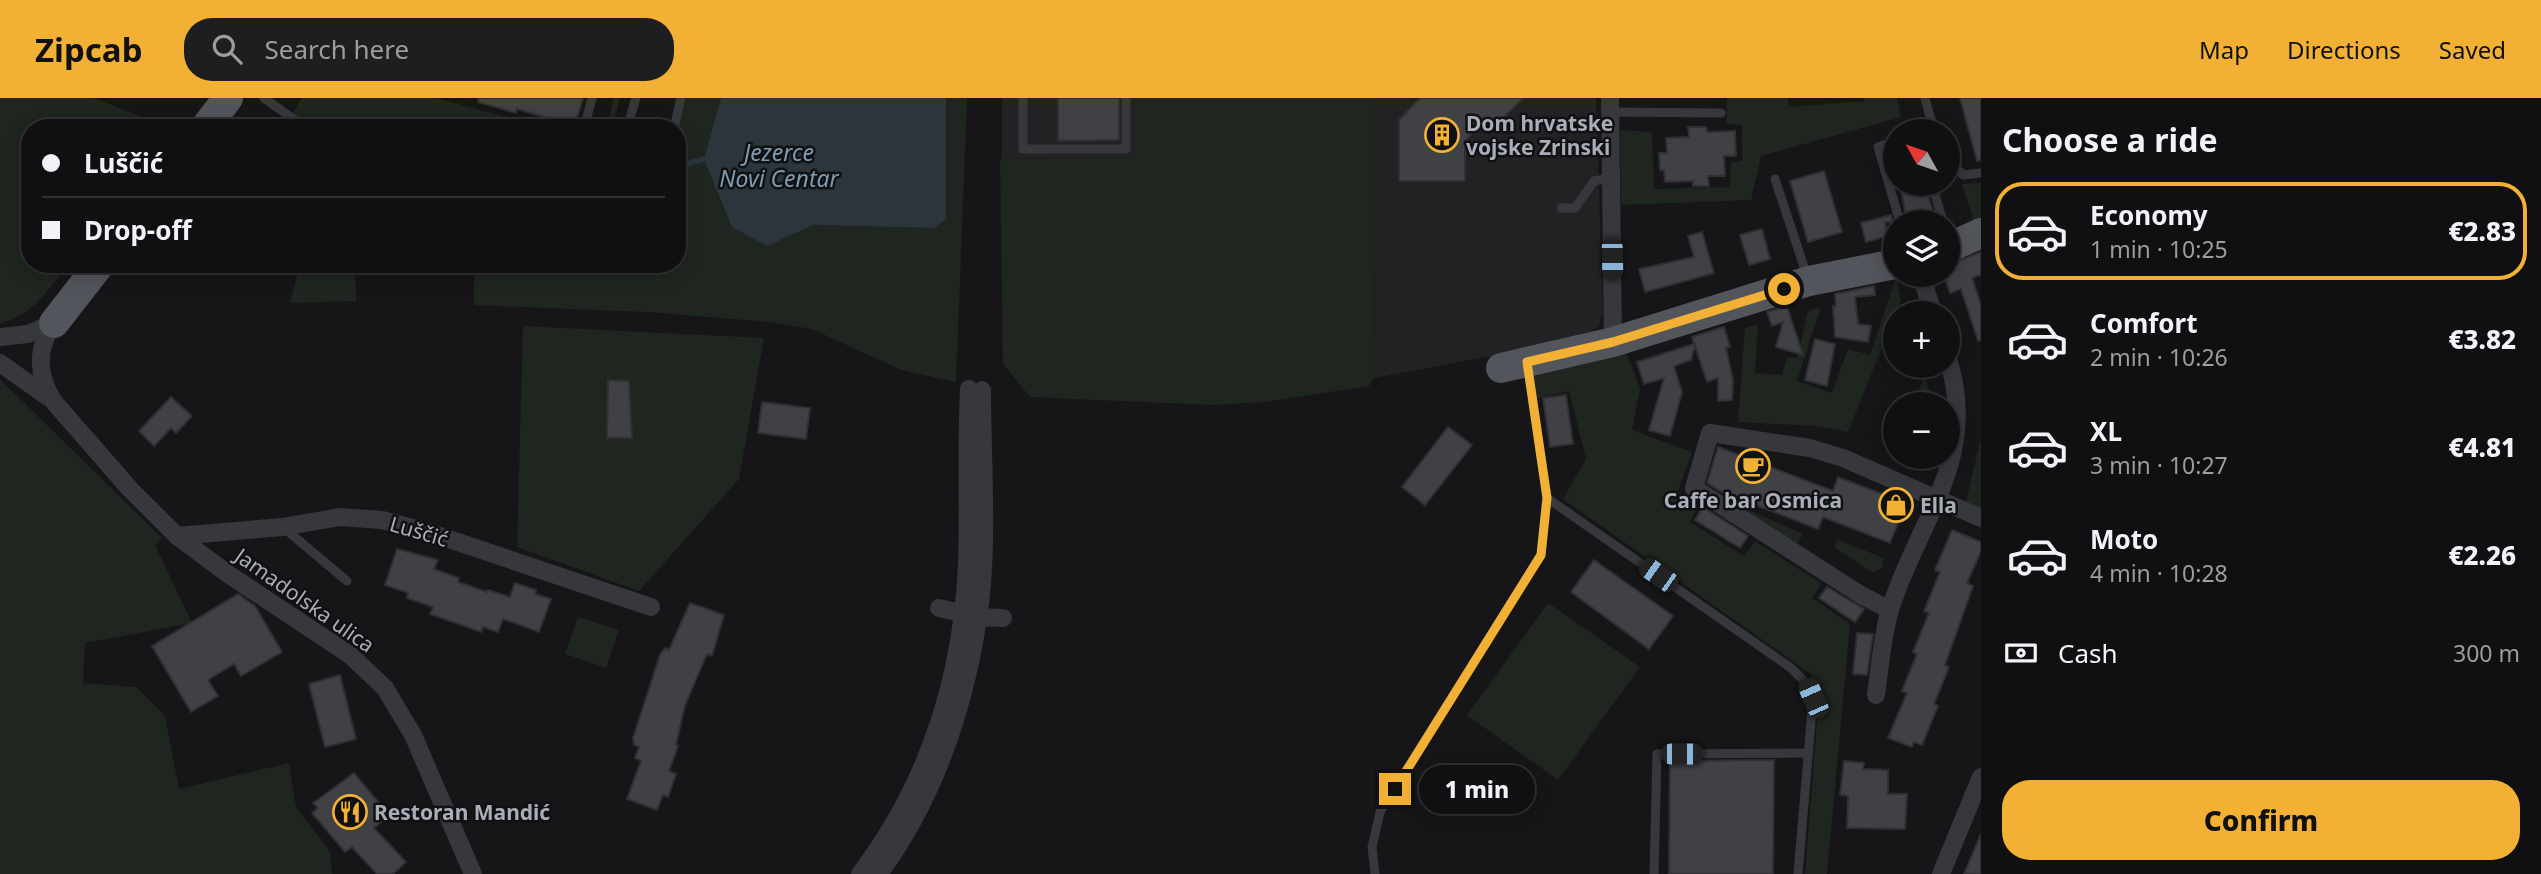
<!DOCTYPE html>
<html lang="en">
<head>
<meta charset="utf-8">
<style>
	:root { --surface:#101012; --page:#1e1e20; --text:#f1f3f6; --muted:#9c9d9f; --line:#303032; --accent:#f2b134 }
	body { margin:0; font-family:"Noto Sans",sans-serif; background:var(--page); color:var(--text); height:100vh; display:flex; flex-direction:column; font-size:26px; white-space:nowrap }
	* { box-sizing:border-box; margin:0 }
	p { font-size:23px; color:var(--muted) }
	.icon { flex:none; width:38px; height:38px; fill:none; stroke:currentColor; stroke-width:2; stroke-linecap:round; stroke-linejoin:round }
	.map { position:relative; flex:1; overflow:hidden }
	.side { display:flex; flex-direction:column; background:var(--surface); width:560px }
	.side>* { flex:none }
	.hud { position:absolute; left:21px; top:21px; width:665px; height:154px; border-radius:28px; box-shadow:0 4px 18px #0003,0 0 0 2px var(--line); display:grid; align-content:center; height:154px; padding:0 21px; background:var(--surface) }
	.needle { width:46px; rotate:310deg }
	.buttons { position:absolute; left:1883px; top:21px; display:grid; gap:14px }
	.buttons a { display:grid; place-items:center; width:77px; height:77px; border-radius:50%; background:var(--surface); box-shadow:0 4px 18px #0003,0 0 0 2px var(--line); font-size:35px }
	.end { position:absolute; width:32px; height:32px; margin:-16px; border:9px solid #f2b134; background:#111; box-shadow:0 0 0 4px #111 }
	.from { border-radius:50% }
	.bubble { position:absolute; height:49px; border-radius:24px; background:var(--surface); box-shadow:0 4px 18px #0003,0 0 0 2px var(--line); font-size:23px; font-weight:800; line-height:49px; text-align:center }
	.car { position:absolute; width:21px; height:42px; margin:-21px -10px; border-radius:9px; box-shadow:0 0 5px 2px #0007; background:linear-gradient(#222 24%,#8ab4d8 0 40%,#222 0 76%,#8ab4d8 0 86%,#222 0) }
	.hud b { display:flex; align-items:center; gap:24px; height:66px; font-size:26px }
	.hud b+b { border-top:2px solid var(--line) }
	.hud i { width:18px; height:18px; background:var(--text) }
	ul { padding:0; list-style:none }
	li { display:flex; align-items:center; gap:21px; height:98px; margin:0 14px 10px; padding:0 7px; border:4px solid transparent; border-radius:28px }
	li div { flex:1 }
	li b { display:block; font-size:26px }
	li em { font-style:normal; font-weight:800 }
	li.selected { border-color:var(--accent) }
	li>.icon { width:63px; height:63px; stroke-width:1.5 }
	h2 { padding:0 21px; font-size:32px; line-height:84px }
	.pay { display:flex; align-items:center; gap:18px; height:77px; padding:0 21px; font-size:26px }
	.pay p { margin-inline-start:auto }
	.cta { display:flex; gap:14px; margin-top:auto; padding:14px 21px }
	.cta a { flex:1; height:80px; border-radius:28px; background:var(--accent); color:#111; font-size:28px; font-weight:800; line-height:80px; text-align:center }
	header { display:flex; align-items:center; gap:42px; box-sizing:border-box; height:98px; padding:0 35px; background:var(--accent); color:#111 }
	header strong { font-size:33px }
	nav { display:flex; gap:38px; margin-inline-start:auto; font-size:24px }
	.search { width:490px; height:63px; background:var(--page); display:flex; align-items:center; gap:18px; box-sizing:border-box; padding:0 24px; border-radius:28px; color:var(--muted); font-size:26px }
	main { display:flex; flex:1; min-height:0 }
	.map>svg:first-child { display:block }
	.built { fill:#222225 }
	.green { fill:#1e261f }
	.water { fill:#2c353c }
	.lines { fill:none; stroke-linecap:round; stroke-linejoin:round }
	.stream { stroke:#2c353c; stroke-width:5 }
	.building { fill:#404145; stroke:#303034; stroke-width:2 }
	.service { stroke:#37383d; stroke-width:9 }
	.minor { stroke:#37383d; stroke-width:18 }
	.primary { stroke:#53555c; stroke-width:30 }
	.route { stroke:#f2b134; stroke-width:9 }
	.labels { text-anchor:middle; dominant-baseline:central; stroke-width:5; stroke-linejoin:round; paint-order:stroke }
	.poi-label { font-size:21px; font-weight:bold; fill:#a8adb8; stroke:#111113; text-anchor:start }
	.street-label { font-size:21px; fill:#a8adb8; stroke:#111113 }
	.water-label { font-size:23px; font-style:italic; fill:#7f9bb3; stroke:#111113 }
</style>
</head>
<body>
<header>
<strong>Zipcab</strong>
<div class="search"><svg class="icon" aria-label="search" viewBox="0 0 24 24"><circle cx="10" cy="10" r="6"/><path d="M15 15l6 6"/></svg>Search here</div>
<nav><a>Map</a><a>Directions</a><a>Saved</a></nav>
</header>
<main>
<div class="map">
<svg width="1981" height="776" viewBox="0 0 1981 776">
	<rect width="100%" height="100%" fill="#161618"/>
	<g class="built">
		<polygon points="1002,0 1142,0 1136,4 1137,59 1002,61"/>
		<polygon points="1372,0 1596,0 1603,215 1599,228 1582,241 1374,280"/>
	</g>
	<g class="green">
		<path d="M0 0H93L172 30H30V166H68C48 193 33 216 0 226Z"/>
		<polygon points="302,0 436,0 529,25 527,30 283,30"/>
		<polygon points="614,0 620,0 613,26 618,30 594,30 595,20 607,27"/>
		<polygon points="686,0 721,0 704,61 798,132 813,127 934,130 946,120 946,0 967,0 956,284 901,272 812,231 770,224 647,214 474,207 474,166 677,166 677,30"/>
		<polygon points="1142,0 1372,0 1374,280 1369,288 1265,304 1212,307 1030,299 1003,266 1000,61 1136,59 1136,4"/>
		<polygon points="1727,0 1788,0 1789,9 1864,3 1864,0 1897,0 1901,19 1761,58 1751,102 1621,107 1620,32 1652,34 1654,91 1730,89 1731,64 1742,63 1742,27 1726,26"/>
		<polygon points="1981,85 1981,123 1975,126 1962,86"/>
		<polygon points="300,166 355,166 356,203 290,205"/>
		<polygon points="1896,180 1901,202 1848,334 1815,328 1738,324 1745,230 1758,227 1755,275 1782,277 1787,259 1797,260 1808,213 1821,209 1797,283 1832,295 1848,251 1870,257"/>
		<polygon points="523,228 764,240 739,381 639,493 517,449"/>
		<polygon points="1624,248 1640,291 1632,332 1692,354 1678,393 1699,408 1690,424 1744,458 1755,443 1821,485 1812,500 1850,526 1827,776 1805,776 1819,598 1811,576 1563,401 1586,361 1569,293 1536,301 1532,271"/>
		<polygon points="1925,275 1932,306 1914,306"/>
		<polygon points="0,281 162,440 155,447 192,525 85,545 83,585 136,589 165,618 179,691 289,665 296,709 330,754 332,776 0,776"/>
		<polygon points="1981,339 1981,411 1966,404"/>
		<polygon points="1717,398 1803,436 1797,446"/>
		<polygon points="1838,442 1884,460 1882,470 1873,475 1834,449"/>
		<polygon points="1548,505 1640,569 1558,682 1467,617"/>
		<polygon points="578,519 619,532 606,570 565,556"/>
	</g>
	<polygon class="water" points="721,0 946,0 946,121 934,130 813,127 767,148 732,129 704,61"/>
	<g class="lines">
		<polyline class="stream" points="677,78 689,65 704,61"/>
	</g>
	<g class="building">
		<polygon points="479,0 583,0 574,30 544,30 547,20 517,11 516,15 478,4"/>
		<polygon points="1058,0 1119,0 1119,42 1058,43"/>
		<polygon points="1420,0 1523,0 1491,32 1483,24 1465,43 1465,83 1399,83 1399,22"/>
		<polygon points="1960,0 1981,0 1981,62 1977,63"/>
		<polygon points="1688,29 1706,29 1707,34 1735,33 1736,58 1724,58 1725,78 1708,78 1709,88 1693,88 1693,83 1665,84 1664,72 1660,72 1659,55 1667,55 1666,40 1689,39"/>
		<polygon points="1824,73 1842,134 1808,144 1790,83"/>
		<polygon points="1900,86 1919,86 1921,95 1927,94 1936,124 1907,124"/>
		<polygon points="1891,117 1893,124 1885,124 1888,138 1866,144 1861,125"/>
		<polygon points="1762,131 1770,161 1749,167 1740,137"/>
		<polygon points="1702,134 1714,175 1645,194 1639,171 1694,159 1688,138"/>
		<polygon points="1981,154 1981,177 1972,180 1981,207 1981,242 1978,243 1961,191 1950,195 1944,177 1948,177 1948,167"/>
		<polygon points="1874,188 1875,197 1855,199 1858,226 1871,228 1868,244 1835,239 1833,208 1836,208 1835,196"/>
		<polygon points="1787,208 1791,221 1803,257 1776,249 1783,224 1772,228 1767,214"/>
		<polygon points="1724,229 1730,249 1726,250 1733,282 1732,302 1718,303 1718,280 1707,284 1695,248 1691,262 1674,268 1682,294 1670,338 1649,332 1664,280 1644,286 1637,264 1694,246 1692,239"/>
		<polygon points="1815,241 1835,246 1827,288 1805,282"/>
		<polygon points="608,282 629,283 632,340 607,340"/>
		<polygon points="1566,297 1573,346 1550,349 1543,300"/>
		<polygon points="171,299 192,318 176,335 171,330 154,348 139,333"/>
		<polygon points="762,304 810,310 806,341 758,335"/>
		<polygon points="1448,329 1472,347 1425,407 1402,389"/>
		<polygon points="1718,349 1833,393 1838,379 1906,405 1890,445 1823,419 1818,431 1720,393 1707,385"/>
		<polygon points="1703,409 1748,438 1740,450 1695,422"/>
		<polygon points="1952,432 1981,444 1981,453 1967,485 1973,488 1945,567 1949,569 1934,606 1938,608 1922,647 1914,644 1912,649 1888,640 1907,595 1902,593 1917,556 1913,554 1929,515 1924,513 1940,474 1935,472"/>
		<polygon points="397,451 438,462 434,471 459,480 458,484 487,494 488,492 510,499 515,485 536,492 535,496 551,501 539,534 503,521 498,534 483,529 481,534 430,516 433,509 407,500 408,495 385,487"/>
		<polygon points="1594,462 1673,518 1649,551 1571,494"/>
		<polygon points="1827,489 1864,511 1855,524 1819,500"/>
		<polygon points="238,496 255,508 282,554 241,578 234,566 208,582 218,598 191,614 152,548"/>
		<polygon points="690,505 724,517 712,558 707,556 685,607 676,647 678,648 669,673 676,676 668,699 663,697 657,712 627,701 641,663 635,660 639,649 634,647 633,640 660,557 665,550 669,552"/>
		<polygon points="1857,535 1873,536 1867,577 1853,576"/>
		<polygon points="340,577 356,641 325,649 309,586"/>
		<polygon points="1774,662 1773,776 1669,776 1670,663"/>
		<polygon points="1844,663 1864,665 1863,671 1888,672 1888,696 1907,696 1905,731 1847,730 1848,698 1840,697"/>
		<polygon points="354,675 389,717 374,730 406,764 393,776 377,776 352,749 345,754 312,715 318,710 313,705"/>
		<polygon points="1981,736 1981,776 1964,776"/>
	</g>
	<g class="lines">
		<g class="service">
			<polyline points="264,0 299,25"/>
			<polyline points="1023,0 1023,51 1126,51 1126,0"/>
			<polyline points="1925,0 1934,33"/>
			<polyline points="1610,14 1721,15"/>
			<polyline points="584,30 592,0"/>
			<polyline points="627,30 636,0"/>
			<polyline points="674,30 681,0"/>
			<polyline points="1895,43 1878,49 1900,124"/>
			<polyline points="1948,61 1963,77 1981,75"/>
			<polyline points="1775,81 1807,178"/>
			<polyline points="1932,86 1943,124"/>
			<polyline points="1561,110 1575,110 1594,83 1611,80"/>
			<polyline points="1528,269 1547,400"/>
			<polyline points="284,430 347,483"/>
			<polyline points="1375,776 1372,749 1380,714 1541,457 1547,400 1791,570 1805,584 1813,600 1798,776"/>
			<polyline points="1654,776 1657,656 1808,655"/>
		</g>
		<g class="minor">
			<polyline points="1610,0 1613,244"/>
			<polyline points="1921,177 1933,215"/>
			<path d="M54 225C35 251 38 279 54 304L130 391 177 438 228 476 350 557 385 590 413 637 473 776"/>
			<polyline points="0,239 28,236 54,225"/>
			<polyline points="0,265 48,299"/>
			<polyline points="177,438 282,429 340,419 382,422 431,435 651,509"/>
			<polyline points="939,510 978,519 1003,520"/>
			<polyline points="1890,512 1861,497 1694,390 1710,335 1810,350 1843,360 1981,420"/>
			<path d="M1876 597C1880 569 1882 538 1890 512 1917 424 1980 361 1948 261"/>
			<path d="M860 776C928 686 962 580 967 467 969 409 966 350 969 291"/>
			<path d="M879 776C933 702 964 612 978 521 989 450 982 365 982 292"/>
			<polyline points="1941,776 1981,679"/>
		</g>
		<g class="primary">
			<polyline points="205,30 228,0"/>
			<polyline points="1948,150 1981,135"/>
			<polyline points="54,225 100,166"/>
			<polyline points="1501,270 1613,244 1809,183 1895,166"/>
		</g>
	</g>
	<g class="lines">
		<polyline class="route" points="1395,691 1541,457 1547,400 1527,264 1613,244 1784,191"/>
	</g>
	<defs>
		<g id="building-ring" transform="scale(1.75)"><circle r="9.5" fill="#111113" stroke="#f2b134" stroke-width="1.5"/><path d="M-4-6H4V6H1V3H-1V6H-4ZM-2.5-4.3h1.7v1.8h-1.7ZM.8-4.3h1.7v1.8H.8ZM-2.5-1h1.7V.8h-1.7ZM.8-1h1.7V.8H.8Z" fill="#f2b134"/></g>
		<g id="cafe-ring" transform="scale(1.75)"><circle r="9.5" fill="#111113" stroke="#f2b134" stroke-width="1.5"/><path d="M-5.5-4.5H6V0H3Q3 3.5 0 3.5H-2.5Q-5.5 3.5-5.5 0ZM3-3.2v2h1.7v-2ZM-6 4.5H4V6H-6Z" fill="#f2b134"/></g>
		<g id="shop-ring" transform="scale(1.75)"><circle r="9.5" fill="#111113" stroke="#f2b134" stroke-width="1.5"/><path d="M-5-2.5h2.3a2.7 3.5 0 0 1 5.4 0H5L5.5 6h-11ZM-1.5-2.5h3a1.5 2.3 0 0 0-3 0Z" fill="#f2b134"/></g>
		<g id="restaurant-ring" transform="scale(1.75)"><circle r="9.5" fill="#111113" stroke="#f2b134" stroke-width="1.5"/><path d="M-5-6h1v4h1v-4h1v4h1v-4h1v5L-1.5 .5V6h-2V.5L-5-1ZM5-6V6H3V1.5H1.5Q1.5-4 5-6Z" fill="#f2b134"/></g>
	</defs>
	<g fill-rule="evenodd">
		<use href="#building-ring" x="1442" y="37"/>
		<use href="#cafe-ring" x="1753" y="368"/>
		<use href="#shop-ring" x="1896" y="407"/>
		<use href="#restaurant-ring" x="350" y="714"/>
	</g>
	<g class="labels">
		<g class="poi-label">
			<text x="1466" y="25">Dom hrvatske<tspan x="1466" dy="24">vojske Zrinski</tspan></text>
			<text x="1753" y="402" text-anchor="middle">Caffe bar Osmica</text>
			<text x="1920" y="407">Ella</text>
			<text x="374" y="714">Restoran Mandić</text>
		</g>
		<g class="street-label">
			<text transform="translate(419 433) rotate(16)">Luščić</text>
			<text transform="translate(305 502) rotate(35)">Jamadolska ulica</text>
		</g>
		<g class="water-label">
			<text x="779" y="54">Jezerce<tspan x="779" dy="26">Novi Centar</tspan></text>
		</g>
	</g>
</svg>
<div class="buttons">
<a><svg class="needle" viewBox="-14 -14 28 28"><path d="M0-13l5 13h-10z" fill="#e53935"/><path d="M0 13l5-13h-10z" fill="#9c9d9f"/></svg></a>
<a><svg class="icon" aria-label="layers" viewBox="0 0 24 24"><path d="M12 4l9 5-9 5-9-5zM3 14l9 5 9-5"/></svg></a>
<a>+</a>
<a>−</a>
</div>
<i class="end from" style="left:1784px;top:191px"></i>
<i class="end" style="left:1395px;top:691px"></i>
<div class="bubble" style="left:1419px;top:667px;width:116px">1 min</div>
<i class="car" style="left:1612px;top:161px;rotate:179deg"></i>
<i class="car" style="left:1658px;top:477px;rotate:305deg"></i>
<i class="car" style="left:1813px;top:600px;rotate:336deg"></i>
<i class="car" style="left:1682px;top:656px;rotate:90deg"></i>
<div class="hud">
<b><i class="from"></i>Luščić</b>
<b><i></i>Drop-off</b>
</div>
</div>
<section class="side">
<h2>Choose a ride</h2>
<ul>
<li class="selected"><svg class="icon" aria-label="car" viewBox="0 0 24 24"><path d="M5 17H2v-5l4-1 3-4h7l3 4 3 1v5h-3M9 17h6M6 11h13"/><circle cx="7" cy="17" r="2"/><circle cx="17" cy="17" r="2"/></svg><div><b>Economy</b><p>1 min · 10:25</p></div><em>€2.83</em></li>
<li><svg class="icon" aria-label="car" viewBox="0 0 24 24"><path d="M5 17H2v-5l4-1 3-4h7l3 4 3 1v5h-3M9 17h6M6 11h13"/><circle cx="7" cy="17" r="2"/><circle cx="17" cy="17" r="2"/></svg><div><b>Comfort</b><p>2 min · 10:26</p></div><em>€3.82</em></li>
<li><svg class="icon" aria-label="car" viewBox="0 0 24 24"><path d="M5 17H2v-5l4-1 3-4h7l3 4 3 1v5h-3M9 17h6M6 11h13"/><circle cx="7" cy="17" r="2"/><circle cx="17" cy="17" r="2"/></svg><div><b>XL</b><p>3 min · 10:27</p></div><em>€4.81</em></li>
<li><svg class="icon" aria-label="car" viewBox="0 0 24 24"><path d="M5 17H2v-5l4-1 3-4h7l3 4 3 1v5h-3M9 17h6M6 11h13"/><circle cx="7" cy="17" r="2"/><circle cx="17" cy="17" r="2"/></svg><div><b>Moto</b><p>4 min · 10:28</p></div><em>€2.26</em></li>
</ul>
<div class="pay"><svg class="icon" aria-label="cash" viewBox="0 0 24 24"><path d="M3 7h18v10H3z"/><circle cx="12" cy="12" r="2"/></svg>Cash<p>300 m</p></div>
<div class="cta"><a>Confirm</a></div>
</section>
</main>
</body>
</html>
